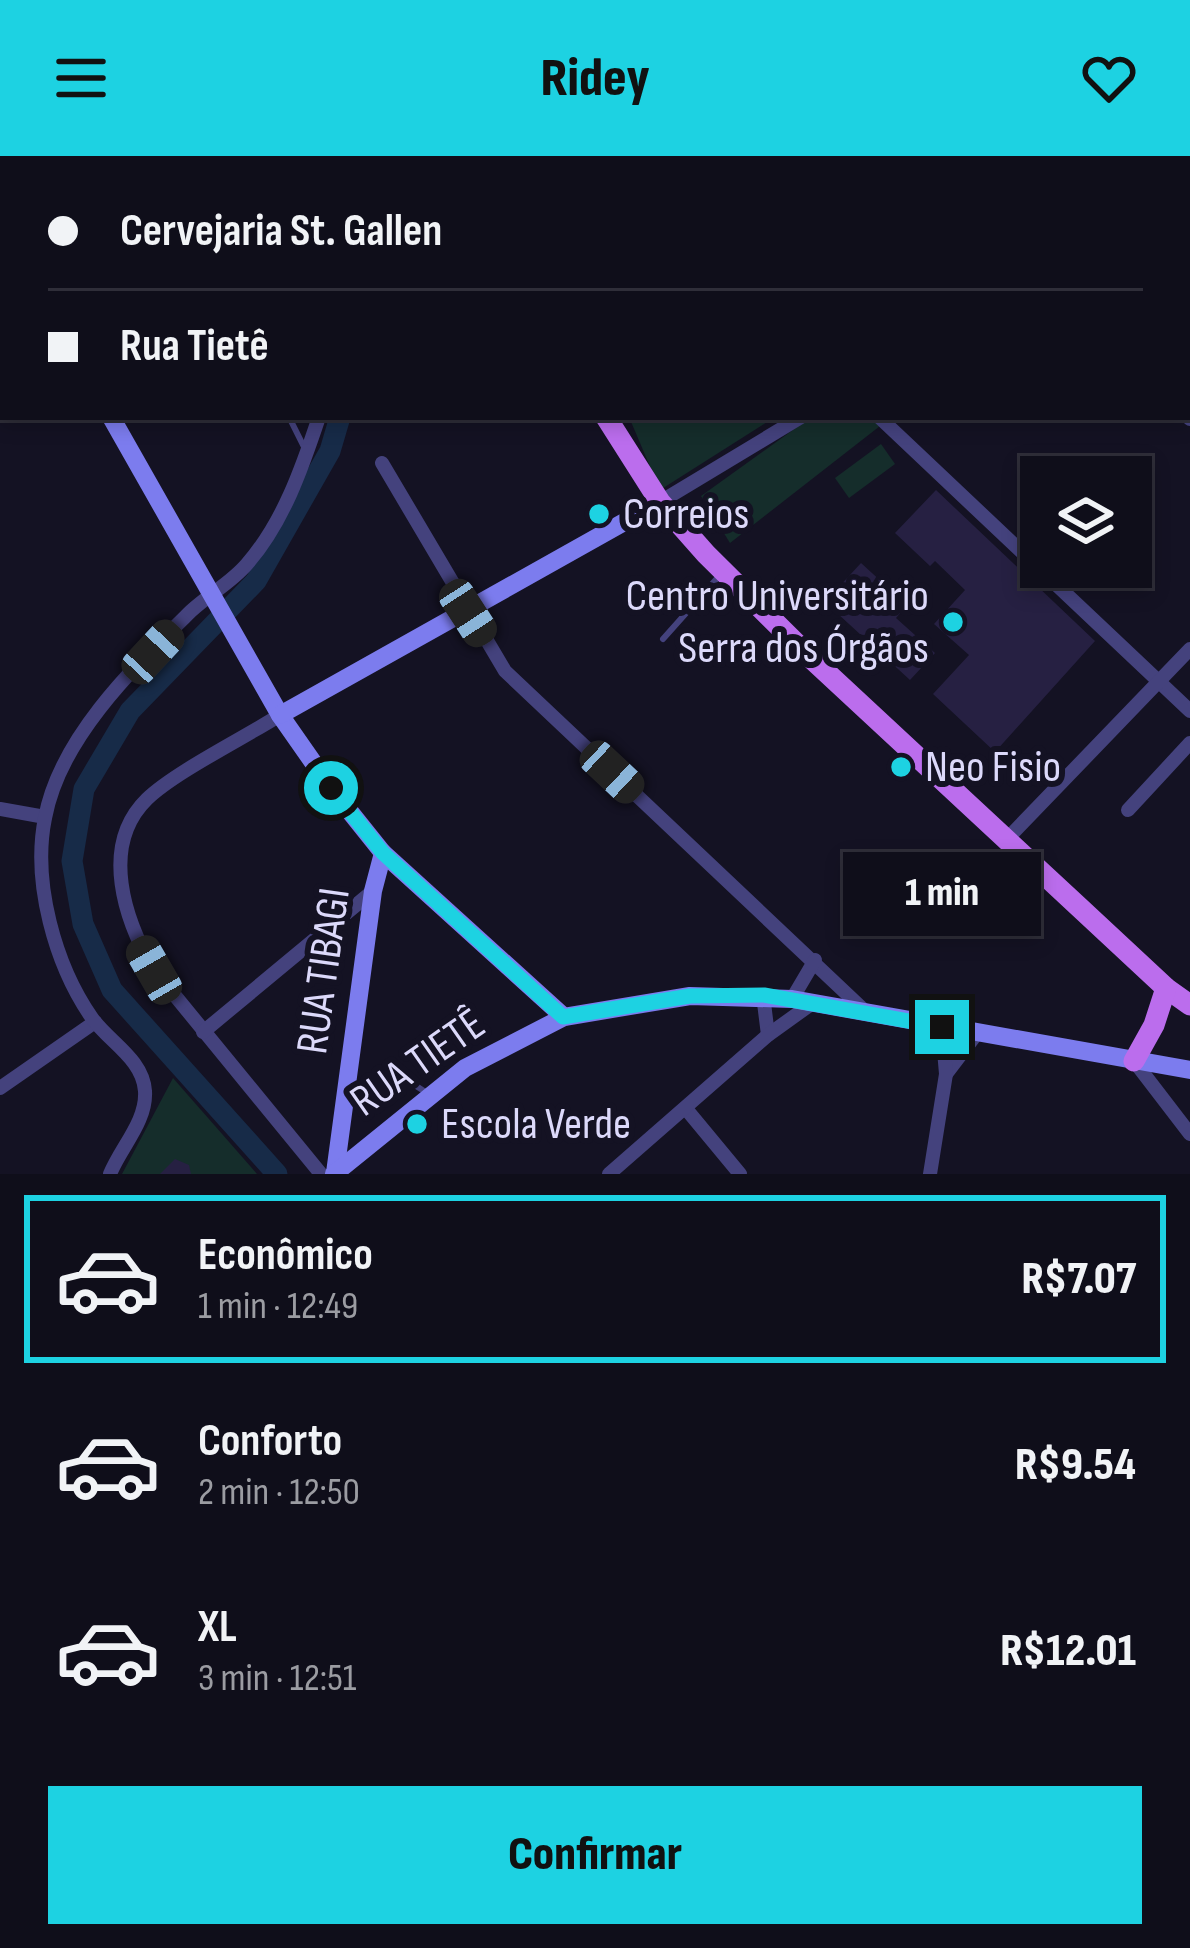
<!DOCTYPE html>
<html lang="pt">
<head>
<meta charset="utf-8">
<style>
	:root { --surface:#0f0e1a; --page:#1d1c27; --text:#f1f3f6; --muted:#9b9ca2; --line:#2f2e39; --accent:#1dd2e2 }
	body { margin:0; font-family:"Sofia Sans Condensed",sans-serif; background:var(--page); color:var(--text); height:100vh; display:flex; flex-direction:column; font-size:45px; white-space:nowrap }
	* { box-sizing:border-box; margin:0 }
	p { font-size:39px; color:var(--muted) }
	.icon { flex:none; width:66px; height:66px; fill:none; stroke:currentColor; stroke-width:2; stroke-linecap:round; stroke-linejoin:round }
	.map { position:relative; height:1018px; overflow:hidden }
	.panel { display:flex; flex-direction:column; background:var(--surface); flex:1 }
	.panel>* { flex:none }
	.guide { position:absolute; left:0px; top:0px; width:1191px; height:264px; box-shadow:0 6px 18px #0003,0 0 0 3px var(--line); display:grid; align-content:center; height:264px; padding:0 48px; background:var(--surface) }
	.fabs { position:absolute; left:1020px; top:300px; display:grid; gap:24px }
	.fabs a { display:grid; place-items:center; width:132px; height:132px; border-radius:0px; background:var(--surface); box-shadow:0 6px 18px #0003,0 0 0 3px var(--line); font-size:60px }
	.end { position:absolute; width:54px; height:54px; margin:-27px; border:15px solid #1dd2e2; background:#111; box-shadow:0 0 0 6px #111 }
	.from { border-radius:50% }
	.bubble { position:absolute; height:84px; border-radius:0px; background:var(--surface); box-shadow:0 6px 18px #0003,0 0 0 3px var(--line); font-size:39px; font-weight:800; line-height:84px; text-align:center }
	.car { position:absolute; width:36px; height:72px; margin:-36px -18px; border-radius:15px; box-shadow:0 0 9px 3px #0007; background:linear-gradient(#222 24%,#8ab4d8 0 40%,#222 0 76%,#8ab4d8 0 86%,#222 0) }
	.guide b { display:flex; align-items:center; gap:42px; height:114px; font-size:45px }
	.guide b+b { border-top:3px solid var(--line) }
	.guide i { width:30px; height:30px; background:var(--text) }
	ul { padding:21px 0 0; list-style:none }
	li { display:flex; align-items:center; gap:36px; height:168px; margin:0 24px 18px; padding:0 24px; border:6px solid transparent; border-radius:0px }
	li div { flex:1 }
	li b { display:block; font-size:45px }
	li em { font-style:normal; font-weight:800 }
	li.active { border-color:var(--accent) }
	li>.icon { width:108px; height:108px; stroke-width:1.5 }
	.cta { display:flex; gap:24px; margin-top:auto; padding:24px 48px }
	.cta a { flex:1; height:138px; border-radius:0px; background:var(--accent); color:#111; font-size:48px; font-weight:800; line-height:138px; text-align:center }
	header { display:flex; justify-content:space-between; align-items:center; height:156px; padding:0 48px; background:var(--accent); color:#111; font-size:54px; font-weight:800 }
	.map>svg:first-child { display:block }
	.green { fill:#152d2b }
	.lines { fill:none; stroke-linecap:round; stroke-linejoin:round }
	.river { stroke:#172b48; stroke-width:21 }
	.building { fill:#262042 }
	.lane { stroke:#44427d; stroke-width:6 }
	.street { stroke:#44427d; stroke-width:14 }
	.secondary { stroke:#7c7cee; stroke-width:18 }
	.primary { stroke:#bb6ded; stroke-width:21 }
	.route { stroke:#1dd2e2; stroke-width:15 }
	.poi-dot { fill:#1dd2e2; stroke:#141223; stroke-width:4.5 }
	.labels { text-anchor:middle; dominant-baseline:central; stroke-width:12; stroke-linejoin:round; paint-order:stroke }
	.poi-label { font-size:45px; fill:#dcd9fa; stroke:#141223; text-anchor:start }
	.street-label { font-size:45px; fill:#dcd9fa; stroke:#141223 }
</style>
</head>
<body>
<header><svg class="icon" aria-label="menu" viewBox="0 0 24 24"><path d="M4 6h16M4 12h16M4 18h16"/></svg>Ridey<svg class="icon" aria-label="heart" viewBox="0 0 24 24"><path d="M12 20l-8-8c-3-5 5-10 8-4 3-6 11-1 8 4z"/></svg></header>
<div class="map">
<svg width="1190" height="1018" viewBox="0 0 1190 1018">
	<rect width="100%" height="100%" fill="#141223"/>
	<g class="green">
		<polygon points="629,261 775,261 660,334"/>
		<polygon points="811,261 871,261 880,270 730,387 701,340"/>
		<polygon points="881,288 895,308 849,342 835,322"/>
		<polygon points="173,922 257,1018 122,1018"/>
	</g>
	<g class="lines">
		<g class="river">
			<polyline points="218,0 232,3"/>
			<polyline points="277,1018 112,834 83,768 72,705 84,633 130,555 256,425 330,295 340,261"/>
		</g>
	</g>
	<g class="building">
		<polygon points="936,334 1095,485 995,596 933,538 969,499 934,468 965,434 935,405 930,410 895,377"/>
		<polygon points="861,407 907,449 896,462 935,497 910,524 825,446"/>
		<polygon points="175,1003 189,1009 191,1018 160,1018"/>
	</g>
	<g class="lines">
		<g class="lane">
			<polyline points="289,261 306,295"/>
			<polyline points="663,483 720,419"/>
			<polyline points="380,922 413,928 427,937"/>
		</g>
		<g class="street">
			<polyline points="716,0 718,3"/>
			<polyline points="845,0 847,3"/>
			<polyline points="957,0 961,3"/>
			<polyline points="1188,46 1190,44"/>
			<polyline points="879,261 1190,555"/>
			<polyline points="1188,261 1190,263"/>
			<polyline points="382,307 505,515 866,856"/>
			<polyline points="660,346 801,261"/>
			<path d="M280 559C244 582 175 616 147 643 99 690 125 765 154 814L321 1018"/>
			<polyline points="0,653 45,661"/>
			<polyline points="1128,654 1190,587"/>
			<polyline points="1008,682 1190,493"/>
			<polyline points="763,839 768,879"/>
			<polyline points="792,843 815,804"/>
			<polyline points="203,876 373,735"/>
			<polyline points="1134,905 1190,978"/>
			<polyline points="946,918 978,876"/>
			<polyline points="0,932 95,866"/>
			<polyline points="687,954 740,1018"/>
			<path d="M110 1018C121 991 147 965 145 935 143 903 109 886 92 862 55 809 32 726 45 662 60 581 135 510 191 455 209 438 231 427 247 408 283 367 302 312 319 261"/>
			<polyline points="609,1018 768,879 814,846"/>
			<polyline points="930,1018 946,918 942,871"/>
		</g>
		<g class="secondary">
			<polyline points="154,3 158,0"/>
			<polyline points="0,68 3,74"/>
			<polyline points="0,90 3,89"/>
			<polyline points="111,261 280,559 331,632 383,697 564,861"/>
			<polyline points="280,559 660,346"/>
			<polyline points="335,1017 373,735 383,697"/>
			<polyline points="334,1018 465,912 564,861 690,840 792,843 1190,914"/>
		</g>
		<g class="primary">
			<polyline points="460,0 461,3"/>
			<polyline points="606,261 660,346 706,398 813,504 1079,751 1166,832 1190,849"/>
			<polyline points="1134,905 1154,869 1166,832"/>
		</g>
	</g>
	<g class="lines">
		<polyline class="route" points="331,632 383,697 563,861 690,840 764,839 942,871"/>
	</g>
	<g class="poi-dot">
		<circle cx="599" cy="358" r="12"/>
		<circle cx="953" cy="466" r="12"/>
		<circle cx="901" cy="611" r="12"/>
		<circle cx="417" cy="968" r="12"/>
	</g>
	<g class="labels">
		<g class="poi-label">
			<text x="623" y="358">Correios</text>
			<text x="929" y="440" text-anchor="end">Centro Universitário<tspan x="929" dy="52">Serra dos Órgãos</tspan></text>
			<text x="925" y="611">Neo Fisio</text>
			<text x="441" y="968">Escola Verde</text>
		</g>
		<g class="street-label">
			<text transform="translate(324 815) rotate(-82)">RUA TIBAGI</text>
			<text transform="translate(418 907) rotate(-35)">RUA TIETÊ</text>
		</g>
	</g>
</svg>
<div class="fabs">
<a><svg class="icon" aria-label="layers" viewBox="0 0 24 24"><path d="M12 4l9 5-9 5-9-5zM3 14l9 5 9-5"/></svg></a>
</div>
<i class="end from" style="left:331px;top:632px"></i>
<i class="end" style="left:942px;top:871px"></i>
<div class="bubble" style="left:843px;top:696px;width:198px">1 min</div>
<i class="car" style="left:468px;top:457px;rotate:147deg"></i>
<i class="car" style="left:153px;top:496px;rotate:43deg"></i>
<i class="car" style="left:612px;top:616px;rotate:133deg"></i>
<i class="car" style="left:154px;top:814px;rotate:330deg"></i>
<div class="guide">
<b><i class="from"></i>Cervejaria St. Gallen</b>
<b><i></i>Rua Tietê</b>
</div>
</div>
<section class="panel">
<ul>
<li class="active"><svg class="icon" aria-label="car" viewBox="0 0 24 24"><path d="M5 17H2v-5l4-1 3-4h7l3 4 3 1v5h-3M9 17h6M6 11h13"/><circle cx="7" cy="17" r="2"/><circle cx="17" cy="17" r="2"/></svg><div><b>Econômico</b><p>1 min · 12:49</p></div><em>R$7.07</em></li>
<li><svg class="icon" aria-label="car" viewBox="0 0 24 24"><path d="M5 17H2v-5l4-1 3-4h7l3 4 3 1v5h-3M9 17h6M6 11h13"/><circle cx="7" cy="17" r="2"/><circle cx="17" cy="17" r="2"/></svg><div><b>Conforto</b><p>2 min · 12:50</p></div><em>R$9.54</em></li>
<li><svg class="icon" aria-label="car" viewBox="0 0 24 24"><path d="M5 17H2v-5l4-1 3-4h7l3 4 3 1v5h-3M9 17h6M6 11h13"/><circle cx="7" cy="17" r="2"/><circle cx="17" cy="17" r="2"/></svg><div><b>XL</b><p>3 min · 12:51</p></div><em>R$12.01</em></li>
</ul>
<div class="cta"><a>Confirmar</a></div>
</section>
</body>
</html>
